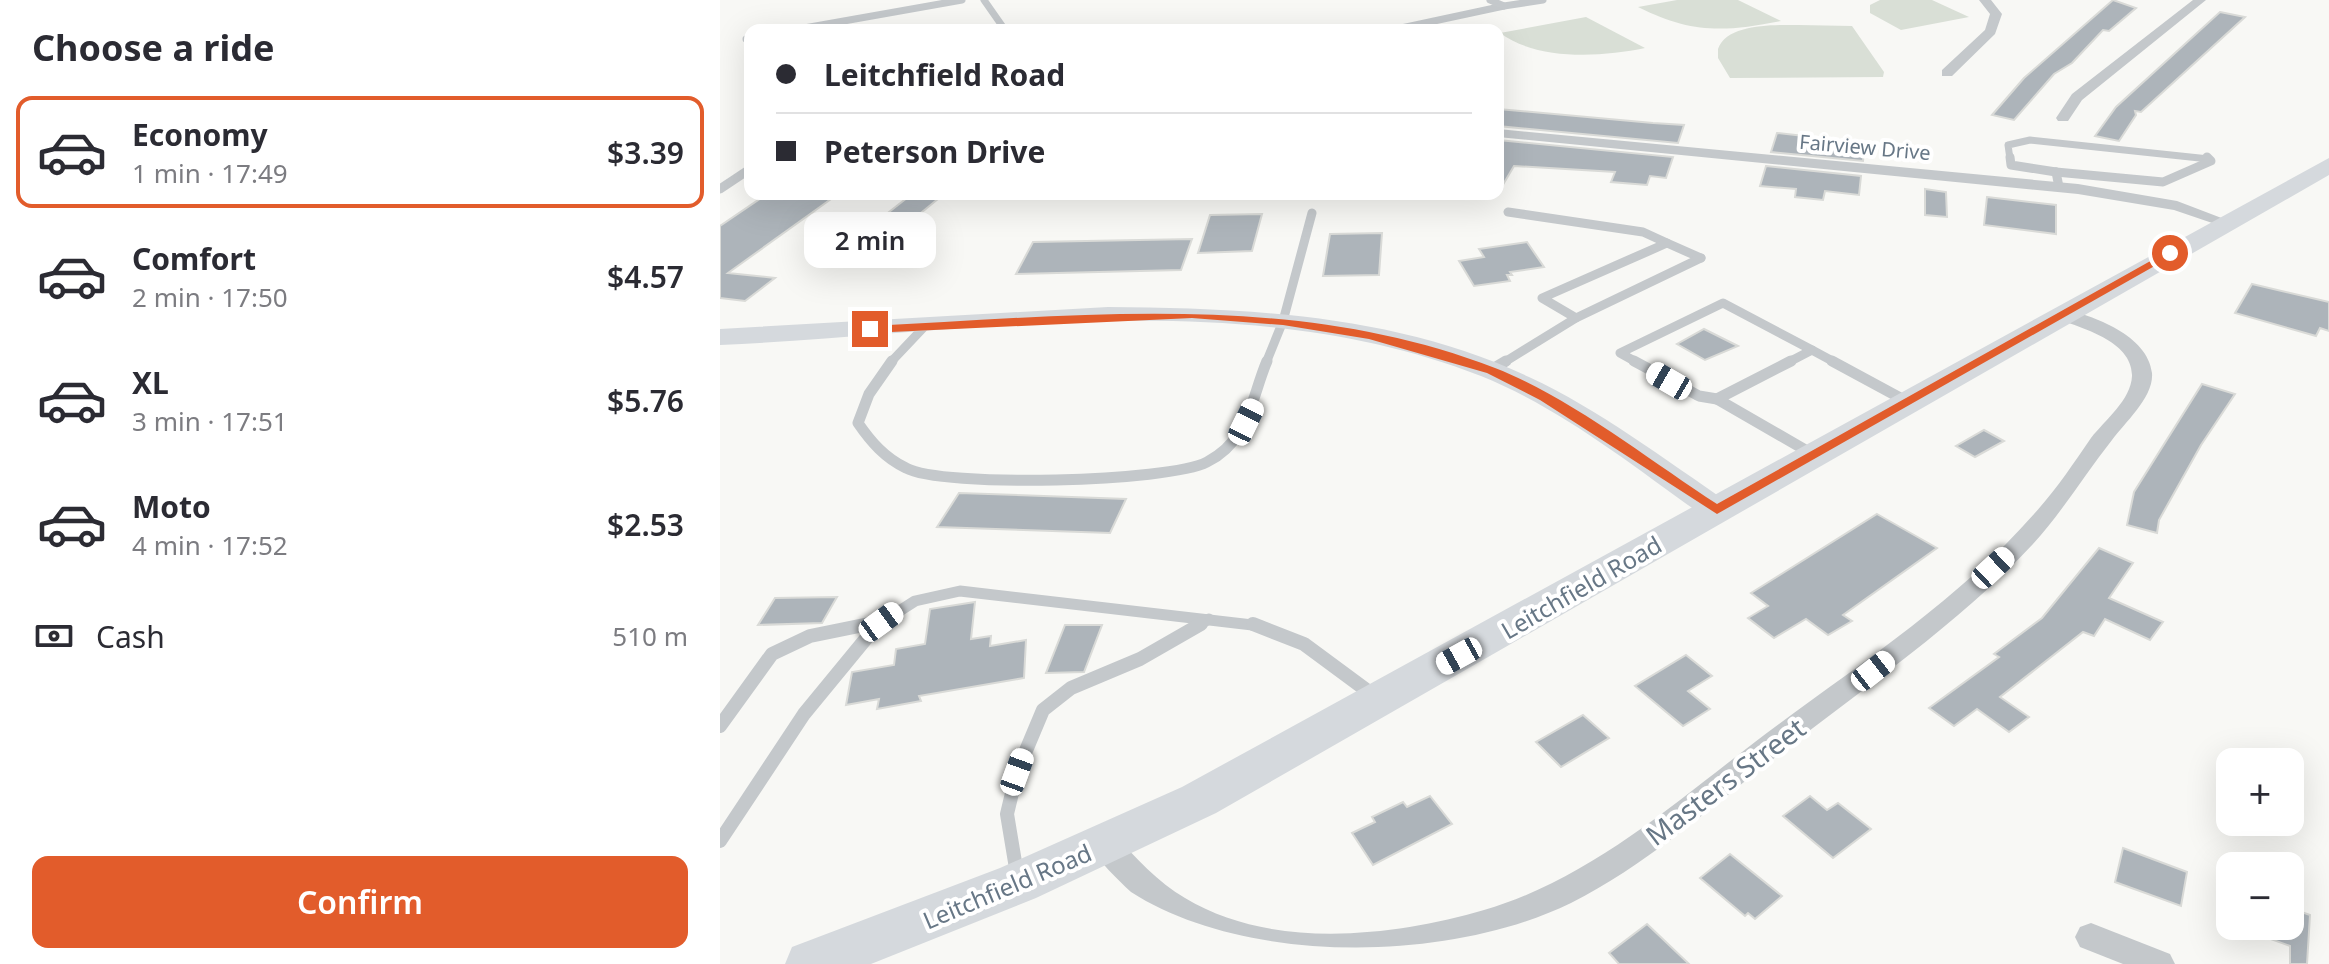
<!DOCTYPE html>
<html lang="en">
<head>
<meta charset="utf-8">
<style>
	:root { --surface:#fff; --page:#f2f2f3; --text:#2b2b33; --muted:#7c7c81; --line:#e1e1e2; --accent:#e25c2b }
	body { margin:0; font-family:"Noto Sans",sans-serif; background:var(--page); color:var(--text); height:100vh; display:flex; flex-direction:column; font-size:30px; white-space:nowrap }
	* { box-sizing:border-box; margin:0 }
	p { font-size:26px; color:var(--muted) }
	.icon { flex:none; width:44px; height:44px; fill:none; stroke:currentColor; stroke-width:2; stroke-linecap:round; stroke-linejoin:round }
	.map { position:relative; flex:1; overflow:hidden }
	.details { display:flex; flex-direction:column; background:var(--surface); width:720px }
	.details>* { flex:none }
	.guide { position:absolute; left:24px; top:24px; width:760px; height:176px; border-radius:16px; box-shadow:0 8px 32px #0002; display:grid; align-content:center; height:176px; padding:0 32px; background:var(--surface) }
	.tools { position:absolute; left:1496px; top:748px; display:grid; gap:16px }
	.tools a { display:grid; place-items:center; width:88px; height:88px; border-radius:16px; background:var(--surface); box-shadow:0 8px 32px #0002; font-size:40px }
	.end { position:absolute; width:36px; height:36px; margin:-18px; border:10px solid #e25c2b; background:#fff; box-shadow:0 0 0 4px #fff }
	.from { border-radius:50% }
	.bubble { position:absolute; height:56px; border-radius:16px; background:var(--surface); box-shadow:0 8px 32px #0002; font-size:26px; font-weight:600; line-height:56px; text-align:center }
	.car { position:absolute; width:24px; height:48px; margin:-24px -12px; border-radius:10px; box-shadow:0 0 6px 2px #0007; background:linear-gradient(#fff 24%,#345 0 40%,#fff 0 76%,#345 0 86%,#fff 0) }
	.guide b { display:flex; align-items:center; gap:28px; height:76px; font-size:30px }
	.guide b+b { border-top:2px solid var(--line) }
	.guide i { width:20px; height:20px; background:var(--text) }
	ul { padding:0; list-style:none }
	li { display:flex; align-items:center; gap:24px; height:112px; margin:0 16px 12px; padding:0 16px; border:4px solid transparent; border-radius:16px }
	li div { flex:1 }
	li b { display:block; font-size:30px }
	li em { font-style:normal; font-weight:600 }
	li.current { border-color:var(--accent) }
	li>.icon { width:72px; height:72px; stroke-width:1.5 }
	h2 { padding:0 32px; font-size:36px; line-height:96px }
	.pay { display:flex; align-items:center; gap:20px; height:88px; padding:0 32px; font-size:30px }
	.pay p { margin-inline-start:auto }
	.button { display:flex; gap:16px; margin-top:auto; padding:16px 32px }
	.button a { flex:1; height:92px; border-radius:16px; background:var(--accent); color:#fff; font-size:32px; font-weight:600; line-height:92px; text-align:center }
	main { display:flex; flex:1; min-height:0 }
	.map>svg:first-child { display:block }
	.green { fill:#d9dfd6 }
	.building { fill:#adb4ba; stroke:#d9dad7; stroke-width:2 }
	.lines { fill:none; stroke-linecap:round; stroke-linejoin:round }
	.lane-far3 { stroke:#c4c8cb; stroke-width:7 }
	.lane-far2 { stroke:#c4c8cb; stroke-width:9 }
	.lane-far1 { stroke:#c4c8cb; stroke-width:11 }
	.lane { stroke:#c4c8cb; stroke-width:14 }
	.street { fill:#c4c8cb; fill-rule:evenodd }
	.secondary { fill:#d5d9dd; fill-rule:evenodd }
	.primary { fill:#d5d9dd; fill-rule:evenodd }
	.route { fill:#e25c2b }
	.labels { text-anchor:middle; dominant-baseline:central; stroke-width:8; stroke-linejoin:round; paint-order:stroke }
	.far-street-label { font-size:20px; fill:#677786; stroke:#fff }
	.street-label { font-size:24px; fill:#677786; stroke:#fff }
	.near-street-label { font-size:28px; fill:#677786; stroke:#fff }
</style>
</head>
<body>
<main>
<section class="details">
<h2>Choose a ride</h2>
<ul>
<li class="current"><svg class="icon" aria-label="car" viewBox="0 0 24 24"><path d="M5 17H2v-5l4-1 3-4h7l3 4 3 1v5h-3M9 17h6M6 11h13"/><circle cx="7" cy="17" r="2"/><circle cx="17" cy="17" r="2"/></svg><div><b>Economy</b><p>1 min · 17:49</p></div><em>$3.39</em></li>
<li><svg class="icon" aria-label="car" viewBox="0 0 24 24"><path d="M5 17H2v-5l4-1 3-4h7l3 4 3 1v5h-3M9 17h6M6 11h13"/><circle cx="7" cy="17" r="2"/><circle cx="17" cy="17" r="2"/></svg><div><b>Comfort</b><p>2 min · 17:50</p></div><em>$4.57</em></li>
<li><svg class="icon" aria-label="car" viewBox="0 0 24 24"><path d="M5 17H2v-5l4-1 3-4h7l3 4 3 1v5h-3M9 17h6M6 11h13"/><circle cx="7" cy="17" r="2"/><circle cx="17" cy="17" r="2"/></svg><div><b>XL</b><p>3 min · 17:51</p></div><em>$5.76</em></li>
<li><svg class="icon" aria-label="car" viewBox="0 0 24 24"><path d="M5 17H2v-5l4-1 3-4h7l3 4 3 1v5h-3M9 17h6M6 11h13"/><circle cx="7" cy="17" r="2"/><circle cx="17" cy="17" r="2"/></svg><div><b>Moto</b><p>4 min · 17:52</p></div><em>$2.53</em></li>
</ul>
<div class="pay"><svg class="icon" aria-label="cash" viewBox="0 0 24 24"><path d="M3 7h18v10H3z"/><circle cx="12" cy="12" r="2"/></svg>Cash<p>510 m</p></div>
<div class="button"><a>Confirm</a></div>
</section>
<div class="map">
<svg width="1609" height="964" viewBox="0 0 1609 964">
	<rect width="100%" height="100%" fill="#f8f8f5"/>
	<g class="green">
		<path d="M957 0H1018L1061 21C1004 32 972 34 918 7Z"/>
		<polygon points="1160,0 1212,0 1249,17 1181,30 1150,13 1150,5"/>
		<path d="M866 17 925 48C881 57 818 61 780 33Z"/>
		<path d="M1079 25 1132 26 1164 72 1163 77 1010 78 998 58V49C1007 23 1056 25 1079 25Z"/>
	</g>
	<g class="building">
		<polygon points="1393,0 1416,8 1389,31 1383,30 1352,63 1334,74 1294,120 1272,115 1304,78"/>
		<polygon points="1500,12 1525,17 1421,112 1415,111 1416,115 1399,141 1375,136 1396,107"/>
		<polygon points="778,109 933,123 964,125 958,143 778,126"/>
		<polygon points="1057,133 1145,143 1143,161 1051,152"/>
		<polygon points="778,140 953,157 946,178 930,176 927,185 891,182 895,172 794,166 778,193"/>
		<polygon points="1046,166 1141,176 1139,195 1105,191 1103,200 1075,197 1076,189 1040,186"/>
		<polygon points="1205,189 1226,192 1227,217 1205,215"/>
		<polygon points="47,194 118,194 8,273 55,278 25,301 0,298 0,226"/>
		<polygon points="192,194 224,194 185,226 155,223"/>
		<polygon points="1267,197 1336,205 1336,234 1264,225"/>
		<polygon points="542,214 532,251 478,253 490,215"/>
		<polygon points="662,233 659,275 603,276 610,234"/>
		<polygon points="472,239 461,270 296,274 313,242"/>
		<polygon points="807,242 824,267 790,272 792,275 787,275 790,281 754,286 739,261 764,257 759,249"/>
		<polygon points="1532,284 1609,302 1609,331 1600,328 1596,336 1515,313"/>
		<polygon points="984,329 1018,346 985,360 957,344"/>
		<polygon points="1482,384 1515,394 1481,445 1439,520 1437,533 1407,525 1414,492"/>
		<polygon points="1264,430 1284,441 1255,457 1236,446"/>
		<polygon points="239,493 406,499 390,533 217,527"/>
		<polygon points="1157,514 1217,548 1123,615 1132,621 1108,635 1086,619 1054,638 1028,618 1048,606 1031,593"/>
		<polygon points="1379,548 1413,563 1389,598 1443,622 1430,640 1385,619 1374,636 1363,632 1280,697 1309,717 1289,732 1257,709 1234,726 1209,708 1279,657 1274,654 1322,618"/>
		<polygon points="117,597 102,623 38,625 55,598"/>
		<polygon points="255,602 251,639 271,636 270,646 306,640 304,678 199,696 201,701 157,709 159,699 126,705 132,672 174,665 176,649 205,644 210,609"/>
		<polygon points="345,625 382,625 364,672 326,673"/>
		<polygon points="966,655 992,676 968,691 990,709 963,726 915,686"/>
		<polygon points="863,715 889,738 841,767 816,742"/>
		<polygon points="710,796 732,824 653,865 632,833 655,822 652,817 683,802 687,807"/>
		<polygon points="1090,796 1107,810 1118,803 1151,829 1113,858 1063,816"/>
		<polygon points="1403,848 1467,872 1461,906 1395,882"/>
		<polygon points="1010,854 1062,896 1035,919 1028,913 1025,916 980,878"/>
		<polygon points="1570,908 1590,915 1587,964 1570,964 1570,946 1523,929 1570,926"/>
		<polygon points="927,924 969,964 899,964 889,953"/>
	</g>
	<g class="lines">
		<g class="lane-far3">
			<polyline points="264,0 285,30"/>
			<polyline points="770,0 784,6 823,0"/>
			<polyline points="73,30 242,0"/>
			<polyline points="672,30 784,6"/>
			<polyline points="26,39 30,39"/>
			<polyline points="1290,159 1288,145 1310,140 1489,159"/>
		</g>
		<g class="lane-far2">
			<polyline points="1290,157 1291,165 1336,172"/>
			<polyline points="1336,172 1443,182 1491,161 1487,157"/>
			<polyline points="1336,172 1339,187"/>
			<polyline points="0,189 30,169"/>
			<polyline points="788,212 923,232 947,243"/>
			<polyline points="856,318 822,298 947,243 981,258"/>
			<polyline points="170,363 205,326"/>
			<polyline points="546,363 563,321 592,213"/>
			<polyline points="783,363 856,318 981,258"/>
			<polyline points="918,363 900,353 1003,303 1092,350"/>
			<polyline points="1067,363 1092,350 1116,363"/>
		</g>
		<g class="lane-far1">
			<path d="M172 361 149 394 138 423C151 442 165 458 186 468 222 488 449 482 487 462 529 441 531 399 547 361"/>
			<polyline points="914,361 979,396 997,399"/>
			<polyline points="1071,361 997,399 1094,455"/>
			<polyline points="1112,361 1186,401"/>
			<polyline points="771,370 786,361"/>
			<polyline points="137,626 160,622"/>
			<polyline points="156,626 195,601 240,591 541,626"/>
			<polyline points="477,626 489,619"/>
		</g>
		<g class="lane">
			<polyline points="533,624 584,644 653,695"/>
			<polyline points="0,726 52,654 90,636 149,624"/>
			<polyline points="0,841 84,714 158,624"/>
			<polyline points="297,874 287,814 297,772 323,710 351,688 420,659 481,624"/>
		</g>
		<g class="street">
			<polygon points="1259,0 1271,0 1282,14 1275,34 1232,76 1222,76 1222,70 1265,30 1270,14"/>
			<polygon points="1473,0 1486,0 1362,100 1348,121 1338,121 1336,118 1352,94"/>
			<polygon points="778,129 1358,184 1457,201 1512,222 1504,227 1454,210 1358,194 778,137"/>
			<path d="M1342 308C1373 316 1428 335 1432 373 1434 397 1405 422 1392 440 1365 474 1343 511 1313 544 1237 626 1144 687 1057 756 990 808 926 865 851 903 726 964 523 964 411 892 396 878 379 862 369 843L373 834 384 831 395 834C415 858 438 882 465 898 551 950 671 937 764 910 867 880 951 806 1035 742 1131 669 1233 606 1314 514 1336 490 1353 464 1371 438 1385 420 1411 400 1412 376 1413 341 1361 328 1335 318L1333 314Z"/>
			<polygon points="1371,923 1450,954 1455,964 1403,964 1360,947 1355,937 1360,927"/>
		</g>
		<path class="secondary" d="M388 307C531 308 678 315 809 377 880 410 944 459 1009 503L1013 510 1009 517 997 520 985 517C914 467 843 409 761 376 521 282 249 334 0 345V329Z"/>
		<polygon class="primary" points="1609,158 1609,175 496,813 316,898 151,964 65,964 72,947 280,868 462,787"/>
	</g>
	<path class="route" d="M1450 250 1454 255 997 514 820 400 767 373 649 339 563 325 472 318 150 333 144 329 150 326C360 316 572 290 775 368 850 397 929 460 997 504Z"/>
	<g class="labels">
		<g class="far-street-label">
			<text transform="translate(1145 147) rotate(5)">Fairview Drive</text>
		</g>
		<g class="street-label">
			<text transform="translate(861 587) rotate(-30)">Leitchfield Road</text>
			<text transform="translate(287 886) rotate(-23)">Leitchfield Road</text>
		</g>
		<g class="near-street-label">
			<text transform="translate(1005 781) rotate(-37)">Masters Street</text>
		</g>
	</g>
</svg>
<div class="tools">
<a>+</a>
<a>−</a>
</div>
<i class="end from" style="left:1450px;top:253px"></i>
<i class="end" style="left:150px;top:329px"></i>
<div class="bubble" style="left:84px;top:212px;width:132px">2 min</div>
<i class="car" style="left:949px;top:381px;rotate:300deg"></i>
<i class="car" style="left:526px;top:422px;rotate:26deg"></i>
<i class="car" style="left:1273px;top:568px;rotate:47deg"></i>
<i class="car" style="left:161px;top:622px;rotate:54deg"></i>
<i class="car" style="left:739px;top:656px;rotate:241deg"></i>
<i class="car" style="left:1153px;top:671px;rotate:52deg"></i>
<i class="car" style="left:297px;top:772px;rotate:20deg"></i>
<div class="guide">
<b><i class="from"></i>Leitchfield Road</b>
<b><i></i>Peterson Drive</b>
</div>
</div>
</main>
</body>
</html>
